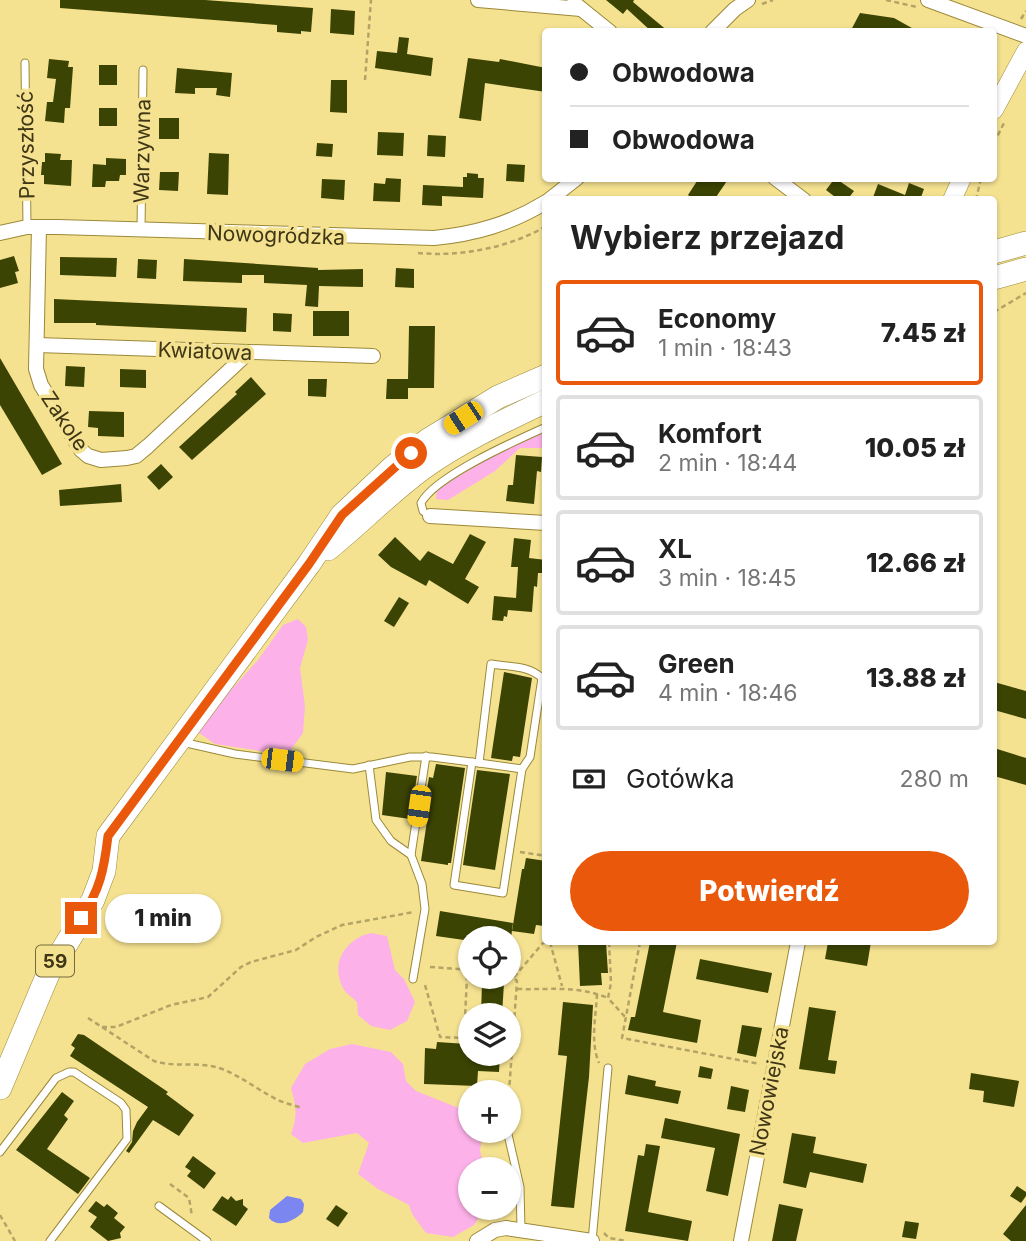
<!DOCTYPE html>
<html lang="pl">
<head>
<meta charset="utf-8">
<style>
	:root { --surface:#fff; --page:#f2f2f2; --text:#222; --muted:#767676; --line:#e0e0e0; --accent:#ea580c }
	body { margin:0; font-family:Inter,sans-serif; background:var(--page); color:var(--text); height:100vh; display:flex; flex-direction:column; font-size:26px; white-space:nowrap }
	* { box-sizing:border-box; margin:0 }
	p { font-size:23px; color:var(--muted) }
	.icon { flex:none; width:38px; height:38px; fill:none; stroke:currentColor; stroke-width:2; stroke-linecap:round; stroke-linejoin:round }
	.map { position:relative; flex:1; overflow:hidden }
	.drawer { position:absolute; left:542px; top:196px; width:455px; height:749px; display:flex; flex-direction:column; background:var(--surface); border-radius:7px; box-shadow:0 2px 5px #0004 }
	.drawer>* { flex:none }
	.banner { position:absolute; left:542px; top:28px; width:455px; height:154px; border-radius:7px; box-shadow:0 2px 5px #0004; display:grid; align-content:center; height:154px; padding:0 28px; background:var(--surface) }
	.fabs { position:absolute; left:458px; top:926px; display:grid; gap:14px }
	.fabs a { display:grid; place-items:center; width:63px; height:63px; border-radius:50%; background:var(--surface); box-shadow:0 2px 5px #0004; font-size:35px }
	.end { position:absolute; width:32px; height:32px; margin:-16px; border:9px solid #ea580c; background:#fff; box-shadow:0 0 0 4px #fff }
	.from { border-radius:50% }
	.bubble { position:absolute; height:49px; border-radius:24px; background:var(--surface); box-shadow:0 2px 5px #0004; font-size:23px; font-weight:800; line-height:49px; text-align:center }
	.car { position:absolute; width:21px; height:42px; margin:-21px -10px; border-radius:9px; box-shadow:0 0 5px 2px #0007; background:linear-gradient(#f5c518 24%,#345 0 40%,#f5c518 0 76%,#345 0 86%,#f5c518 0) }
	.banner b { display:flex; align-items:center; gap:24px; height:66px; font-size:26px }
	.banner b+b { border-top:2px solid var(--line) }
	.banner i { width:18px; height:18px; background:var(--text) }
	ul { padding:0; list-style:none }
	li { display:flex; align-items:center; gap:21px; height:105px; margin:0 14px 10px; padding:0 14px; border:4px solid var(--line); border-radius:7px }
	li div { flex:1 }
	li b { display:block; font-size:26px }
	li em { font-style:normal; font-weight:800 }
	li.on { border-color:var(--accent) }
	li>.icon { width:63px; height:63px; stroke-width:1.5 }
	h2 { padding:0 28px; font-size:32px; line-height:84px }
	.pay { display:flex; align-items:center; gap:18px; height:77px; padding:0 28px; font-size:26px }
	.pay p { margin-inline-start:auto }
	.cta { display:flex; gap:14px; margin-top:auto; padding:14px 28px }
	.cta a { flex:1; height:80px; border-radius:42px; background:var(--accent); color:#fff; font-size:28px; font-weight:800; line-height:80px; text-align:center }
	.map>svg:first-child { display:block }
	.green { fill:#fdb1e9 }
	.water { fill:#7b86f0 }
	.building { fill:#3c4403 }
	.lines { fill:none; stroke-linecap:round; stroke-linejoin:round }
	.service-casing { stroke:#9b8938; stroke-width:9 }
	.minor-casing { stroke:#9b8938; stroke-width:16 }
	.tertiary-casing { stroke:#9b8938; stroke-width:19 }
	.primary-casing { stroke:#9b8938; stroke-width:24 }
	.path { stroke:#b3a465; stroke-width:2.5; stroke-dasharray:5 3.5; stroke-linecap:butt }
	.service { stroke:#fff; stroke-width:7 }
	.minor { stroke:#fff; stroke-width:14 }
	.tertiary { stroke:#fff; stroke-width:18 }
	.primary { stroke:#fff; stroke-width:23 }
	.route { stroke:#ea580c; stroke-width:9 }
	.labels { text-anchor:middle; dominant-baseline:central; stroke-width:7; stroke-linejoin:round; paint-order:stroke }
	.shield { fill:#f5e291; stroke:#756a3a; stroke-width:2 }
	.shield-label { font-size:19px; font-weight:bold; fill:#3e3615 }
	.street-label { font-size:21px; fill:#3e3615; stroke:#f5e291 }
</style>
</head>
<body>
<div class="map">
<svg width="1026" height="1241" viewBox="0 0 1026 1241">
	<rect width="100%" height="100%" fill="#f5e291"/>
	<g class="green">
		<path d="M546 422V448H520L495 471 448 500 436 499 437 488C444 482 453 480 461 475 490 458 516 438 546 422Z"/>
		<polygon points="298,619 306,627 308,640 300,668 305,706 303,733 287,755 215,744 199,733 211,712 258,660 283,625"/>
		<path d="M371 933 387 936 395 970 404 979 415 1002 407 1021 390 1030 371 1026 358 1015 357 1002C353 998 347 994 344 990 329 964 345 939 371 933Z"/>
		<path d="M352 1044 391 1052 403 1064 406 1081 416 1091 471 1113V1130L483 1131 480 1150 484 1169H471V1208H485L474 1225 453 1237 426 1233 412 1214 409 1205 378 1189 358 1174 369 1143 357 1133 303 1143 291 1134C298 1116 296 1106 291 1088L305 1064 330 1049Z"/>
	</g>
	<path class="water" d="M287 1196 301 1199 304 1204 303 1212C294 1221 278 1229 269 1218L270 1210Z"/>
	<g class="building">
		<polygon points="60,0 205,0 313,8 311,32 301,31 301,34 277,32 277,25 60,8"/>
		<polygon points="606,0 634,0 633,2 669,32 652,32 627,9 623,14"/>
		<polygon points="331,9 355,11 354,35 330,33"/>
		<polygon points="860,13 894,18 919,32 850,32"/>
		<polygon points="399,37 409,38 407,54 433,58 431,76 375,68 377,51 397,53"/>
		<polygon points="468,58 499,62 500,59 546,68 546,92 485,83 481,121 459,118"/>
		<polygon points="49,59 69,61 68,67 73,67 70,108 65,108 64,123 45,121 47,102 53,102 56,79 47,78"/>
		<rect x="99" y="65" width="18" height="20"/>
		<polygon points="177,68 232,73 230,97 216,95 217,88 195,88 195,94 175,93"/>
		<polygon points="331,80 347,80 347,113 330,112"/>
		<rect x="99" y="108" width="18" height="18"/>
		<rect x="159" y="118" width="20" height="21"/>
		<polygon points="378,132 404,133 403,156 377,155"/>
		<polygon points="428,135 446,136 445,157 427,156"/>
		<polygon points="317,143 333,144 332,157 316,156"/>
		<polygon points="45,153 61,154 60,160 72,160 71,186 44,184 44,175 41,175 42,162 45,162"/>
		<polygon points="209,153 229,154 228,195 207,194"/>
		<polygon points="106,158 126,159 126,175 120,175 119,181 106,181 105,187 92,187 93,164 106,165"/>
		<polygon points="507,164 525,165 524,182 506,181"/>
		<polygon points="160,172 179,172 178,191 159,190"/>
		<polygon points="467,173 478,174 478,178 484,178 483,198 442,196 442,206 422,205 423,185 463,187 463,177 467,177"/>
		<polygon points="386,178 401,179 400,202 373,201 374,183 385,184"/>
		<polygon points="699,178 729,178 714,200 694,200 688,195"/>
		<polygon points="835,178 854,191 847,200 839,200 826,190"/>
		<polygon points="322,179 345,180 344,200 321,198"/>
		<polygon points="909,183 924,189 920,200 872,200 878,184 905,195"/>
		<polygon points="14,256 19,271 15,272 18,283 0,288 0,260"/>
		<polygon points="60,257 117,258 116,277 60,275"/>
		<polygon points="138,259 157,260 156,279 137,278"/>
		<polygon points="184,259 318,268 318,270 363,269 363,287 319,286 318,307 305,306 307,285 264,283 264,275 242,275 242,283 183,281"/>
		<polygon points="396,268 414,269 414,288 395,287"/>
		<polygon points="54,299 247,308 246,332 96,325 96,323 54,323"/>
		<rect x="313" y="311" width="36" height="25"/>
		<polygon points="273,313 292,314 291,332 273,331"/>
		<polygon points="409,326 435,326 434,388 408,388 408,399 386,399 387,379 408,379"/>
		<polygon points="0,358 62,464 42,475 0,405"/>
		<polygon points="66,366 85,367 84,387 65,386"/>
		<polygon points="120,369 146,370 146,388 120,387"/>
		<polygon points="251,377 266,394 192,460 179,447 237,394 235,392"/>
		<polygon points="308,379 327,379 326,397 308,396"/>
		<polygon points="89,411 124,412 124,437 98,436 98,428 88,427"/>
		<polygon points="516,455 542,457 541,472 537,471 534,504 506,501 508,485 513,485"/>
		<polygon points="161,464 173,477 159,490 147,477"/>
		<polygon points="121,484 122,502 60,506 59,490"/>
		<polygon points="470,534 486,542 465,579 479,587 468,604 429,580 426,586 391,567 378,555 395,537 420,561 428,551 453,564"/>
		<polygon points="514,538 531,540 529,558 546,560 546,573 538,573 537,587 534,586 532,612 508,610 507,617 504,616 503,621 492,620 494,596 516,598 518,567 511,567"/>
		<polygon points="399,597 409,603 394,627 384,621"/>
		<polygon points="504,672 532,678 520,757 513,756 512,761 491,758"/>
		<polygon points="994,682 1026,691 1026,719 994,710"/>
		<polygon points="994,748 1026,758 1026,785 994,776"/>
		<polygon points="436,764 465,768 451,863 448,863 448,865 421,861 427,821 422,821 429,777 433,778"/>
		<polygon points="477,770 510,774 495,870 463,865"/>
		<polygon points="386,772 417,776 410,819 382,815"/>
		<polygon points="526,858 546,861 546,910 544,926 536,925 534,934 512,931 522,869 524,869"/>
		<polygon points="440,911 513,923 511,938 471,938 471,941 436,936"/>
		<polygon points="578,942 606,942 608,973 601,973 602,985 580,986"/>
		<polygon points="650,942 677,942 663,1012 701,1020 697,1043 628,1030 631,1017 635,1017"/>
		<polygon points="828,942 845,944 846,942 871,942 867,966 825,959"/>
		<polygon points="700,959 772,973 768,993 696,979"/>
		<polygon points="482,982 504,983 502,1015 481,1015"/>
		<polygon points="563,1002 593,1005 589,1077 574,1208 551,1206 567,1056 558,1055"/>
		<polygon points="809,1007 836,1011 828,1060 837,1061 835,1074 799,1069"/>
		<polygon points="742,1025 762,1028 756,1057 737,1053"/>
		<polygon points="78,1034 84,1035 168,1092 166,1094 194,1115 179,1136 153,1120 129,1153 126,1151 132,1142 133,1131 137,1122 148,1107 70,1056 75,1048 71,1045"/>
		<polygon points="437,1042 467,1044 467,1051 471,1051 471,1054 500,1054 499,1072 478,1071 477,1086 424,1084 425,1048 436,1049"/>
		<polygon points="700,1066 713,1069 711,1079 698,1077"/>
		<polygon points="971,1073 1019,1081 1014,1107 983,1102 984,1091 969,1089"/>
		<polygon points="628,1075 656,1081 655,1086 681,1091 678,1104 625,1094"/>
		<polygon points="731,1086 749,1090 745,1112 727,1109"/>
		<polygon points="62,1092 74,1101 64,1115 68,1119 47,1149 90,1178 78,1194 16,1150"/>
		<polygon points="665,1118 740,1134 728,1196 706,1191 715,1148 661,1138"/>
		<polygon points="792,1133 816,1137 813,1153 867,1164 863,1183 810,1172 806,1188 783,1183"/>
		<polygon points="646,1144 660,1146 648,1212 692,1221 688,1241 625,1231 638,1155 644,1156"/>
		<polygon points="193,1156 216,1173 204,1189 187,1176 191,1171 185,1167"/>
		<polygon points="1017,1186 1026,1192 1026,1196 1021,1203 1010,1196"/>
		<polygon points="222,1196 228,1200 231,1196 236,1201 243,1199 243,1205 248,1209 236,1226 212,1210"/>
		<polygon points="96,1201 104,1207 107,1204 118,1213 114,1218 125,1227 120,1233 121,1238 108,1241 90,1227 97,1217 88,1211"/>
		<polygon points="779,1204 803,1209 796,1241 772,1241"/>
		<polygon points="336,1205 348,1213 338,1227 326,1219"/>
		<polygon points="1026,1205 1026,1241 1011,1241 1003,1234"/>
		<polygon points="905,1221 919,1223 916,1239 902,1237"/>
	</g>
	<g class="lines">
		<g class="service-casing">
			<g id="service">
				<polyline points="25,63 27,227"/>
				<polyline points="141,231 143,70"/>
				<path d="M430 516 423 511 421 503C435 476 517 440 546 427"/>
				<path d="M182 742 235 754 353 769 410 757H432L479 763 491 664C509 667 528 665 542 678"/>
				<polyline points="472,762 454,885 503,893 522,769 530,757 542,678 545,680"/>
				<polyline points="479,763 522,769"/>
				<polyline points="369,765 376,820 391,841 411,855"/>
				<polyline points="413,979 425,909 422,884 411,855 426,756"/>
				<polyline points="507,1130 520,1187 521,1229"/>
				<polyline points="0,1152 56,1078 69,1072 74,1072 121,1103 126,1110 127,1139 50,1241"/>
				<polyline points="159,1206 207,1241"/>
				<polyline points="592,1241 608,1068"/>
			</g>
		</g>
		<g class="minor-casing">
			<g id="minor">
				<polyline points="478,0 581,9"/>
				<polyline points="928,0 1026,36"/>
				<polyline points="574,3 610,32"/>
				<polyline points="712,32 735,9 748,0"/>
				<polyline points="775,178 804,200"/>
				<polyline points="549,200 577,178"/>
				<polyline points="39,227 36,369 41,385 81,450 88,456 101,460 127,458 136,456 148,446 249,352"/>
				<path d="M0 233 27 227H58L434 238C475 234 510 224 546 202"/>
				<polyline points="37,345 373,356"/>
				<polyline points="430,516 546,523"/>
				<polyline points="477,1241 495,1230 506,1228 592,1241"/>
				<polyline points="741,1241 798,942"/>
			</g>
		</g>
		<g class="tertiary-casing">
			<g id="tertiary">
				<polyline points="994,110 1026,51"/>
				<polyline points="952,200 962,178"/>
			</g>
		</g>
		<g class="primary-casing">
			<g id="primary">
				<polyline points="994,252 1026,243"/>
				<polyline points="994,278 1026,269"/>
				<path d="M328 549C360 523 389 493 423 468 461 441 504 421 546 401"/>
				<polyline points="0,1088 48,974 93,900 104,871 108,836 309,564 342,515 393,467 428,440 498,397 546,376"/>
			</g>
		</g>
		<g class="path">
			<polyline points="886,0 917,7"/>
			<polyline points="762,4 773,0"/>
			<polyline points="1021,19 1026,11"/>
			<polyline points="365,80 371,0"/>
			<polyline points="994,143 1005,121"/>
			<polyline points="976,200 981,178"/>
			<path d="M418 253C460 257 509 248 546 226"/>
			<polyline points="994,312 1026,293"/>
			<polyline points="520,852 546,856"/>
			<polyline points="550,942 562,986"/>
			<polyline points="609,942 611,983 608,998 626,1018"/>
			<polyline points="640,942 622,1038 760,1064"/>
			<polyline points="430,967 471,970"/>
			<polyline points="509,973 517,981 509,1092"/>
			<polyline points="514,977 543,943 548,942"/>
			<polyline points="425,985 440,1037 464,1038 467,977 471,974"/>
			<path d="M517 989C550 990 576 985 608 998"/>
			<path d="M597 994C596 1016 590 1042 599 1063"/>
			<path d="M88 1018 154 1061C176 1068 198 1061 219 1068 240 1075 256 1089 276 1099 284 1103 293 1105 302 1108"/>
			<polyline points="102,1027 116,1027 171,1005 208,997 241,967 251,962 296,950 316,937 342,925 414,912"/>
			<polyline points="170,1184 189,1198 192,1216"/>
			<polyline points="0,1215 15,1241"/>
			<polyline points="604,1233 609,1238 627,1241"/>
		</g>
		<use href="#service" class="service"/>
		<use href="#minor" class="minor"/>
		<use href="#tertiary" class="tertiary"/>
		<use href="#primary" class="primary"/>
	</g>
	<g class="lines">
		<path class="route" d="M81 918C100 890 104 870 108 836L309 564 342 515 411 453"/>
	</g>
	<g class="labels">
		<rect class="shield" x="36" y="945.5" width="38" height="31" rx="5"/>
		<g class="shield-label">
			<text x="55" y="961">59</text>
		</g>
		<g class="street-label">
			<text transform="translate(26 145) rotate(-91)">Przyszłość</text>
			<text transform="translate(142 151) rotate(-89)">Warzywna</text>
			<text transform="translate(276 235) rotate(2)">Nowogródzka</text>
			<text transform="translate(205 351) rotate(2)">Kwiatowa</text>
			<text transform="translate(65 421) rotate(56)">Zakole</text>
			<text transform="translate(769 1091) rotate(-79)">Nowowiejska</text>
		</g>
	</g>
</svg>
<div class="fabs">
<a><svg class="icon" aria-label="locate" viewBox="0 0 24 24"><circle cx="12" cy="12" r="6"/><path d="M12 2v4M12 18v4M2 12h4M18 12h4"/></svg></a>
<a><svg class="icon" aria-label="layers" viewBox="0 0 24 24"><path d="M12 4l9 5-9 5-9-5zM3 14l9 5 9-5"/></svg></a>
<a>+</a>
<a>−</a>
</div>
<i class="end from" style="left:411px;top:453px"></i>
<i class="end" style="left:81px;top:918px"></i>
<div class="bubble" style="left:105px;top:894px;width:116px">1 min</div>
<i class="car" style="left:463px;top:418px;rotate:237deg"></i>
<i class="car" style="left:282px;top:760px;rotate:97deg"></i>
<i class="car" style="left:419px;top:806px;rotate:188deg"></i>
<div class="banner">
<b><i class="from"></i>Obwodowa</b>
<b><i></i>Obwodowa</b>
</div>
<section class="drawer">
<h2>Wybierz przejazd</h2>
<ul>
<li class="on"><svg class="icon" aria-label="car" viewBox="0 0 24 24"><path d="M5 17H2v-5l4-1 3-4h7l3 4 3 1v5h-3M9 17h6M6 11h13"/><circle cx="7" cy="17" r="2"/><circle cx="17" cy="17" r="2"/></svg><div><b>Economy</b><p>1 min · 18:43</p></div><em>7.45 zł</em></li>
<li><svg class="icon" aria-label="car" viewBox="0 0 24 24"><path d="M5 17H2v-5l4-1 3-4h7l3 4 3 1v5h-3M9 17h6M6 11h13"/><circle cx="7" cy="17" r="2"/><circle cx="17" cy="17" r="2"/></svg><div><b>Komfort</b><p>2 min · 18:44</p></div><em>10.05 zł</em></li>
<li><svg class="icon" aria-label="car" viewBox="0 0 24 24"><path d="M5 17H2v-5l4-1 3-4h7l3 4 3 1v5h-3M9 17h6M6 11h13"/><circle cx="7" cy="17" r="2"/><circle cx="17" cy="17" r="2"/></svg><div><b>XL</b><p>3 min · 18:45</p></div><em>12.66 zł</em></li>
<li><svg class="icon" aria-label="car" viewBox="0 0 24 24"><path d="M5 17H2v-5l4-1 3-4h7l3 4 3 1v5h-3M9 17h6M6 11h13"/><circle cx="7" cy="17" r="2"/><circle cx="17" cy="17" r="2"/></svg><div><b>Green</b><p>4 min · 18:46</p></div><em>13.88 zł</em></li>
</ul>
<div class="pay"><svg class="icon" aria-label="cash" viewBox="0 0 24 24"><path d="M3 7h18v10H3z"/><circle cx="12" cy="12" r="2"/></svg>Gotówka<p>280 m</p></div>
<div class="cta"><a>Potwierdź</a></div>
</section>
</div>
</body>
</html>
